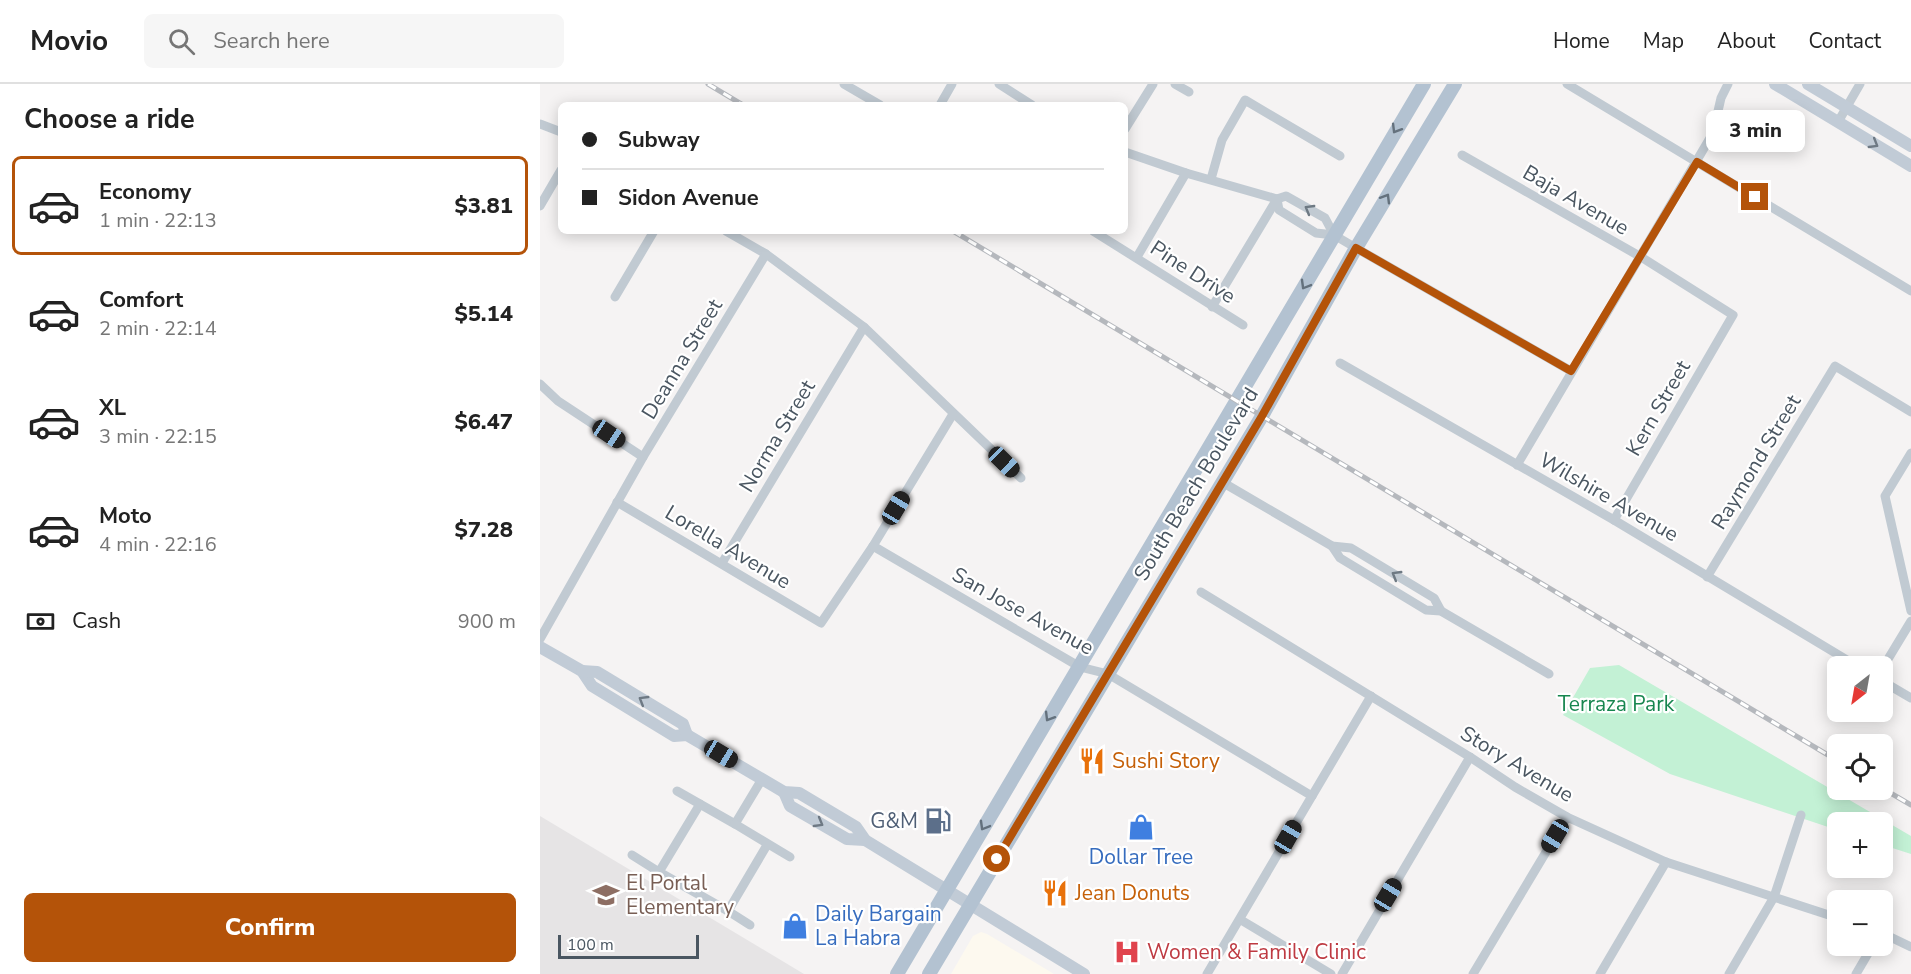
<!DOCTYPE html>
<html lang="en">
<head>
<meta charset="utf-8">
<style>
	:root { --surface:#fff; --page:#f6f6f6; --text:#222; --muted:#767676; --line:#e0e0e0; --accent:#b45309 }
	body { margin:0; font-family:"Nunito Sans",sans-serif; background:var(--page); color:var(--text); height:100vh; display:flex; flex-direction:column; font-size:22px; white-space:nowrap }
	* { box-sizing:border-box; margin:0 }
	p { font-size:20px; color:var(--muted) }
	.icon { flex:none; width:33px; height:33px; fill:none; stroke:currentColor; stroke-width:2; stroke-linecap:round; stroke-linejoin:round }
	.map { position:relative; flex:1; overflow:hidden }
	.drawer { display:flex; flex-direction:column; background:var(--surface); width:540px }
	.drawer>* { flex:none }
	.hud { position:absolute; left:18px; top:18px; width:570px; height:132px; border-radius:9px; box-shadow:0 3px 15px #0003; display:grid; align-content:center; height:132px; padding:0 24px; background:var(--surface) }
	.needle { width:39px; rotate:211deg }
	.tools { position:absolute; left:1287px; top:572px; display:grid; gap:12px }
	.tools a { display:grid; place-items:center; width:66px; height:66px; border-radius:9px; background:var(--surface); box-shadow:0 3px 15px #0003; font-size:30px }
	.scale { position:absolute; left:18px; bottom:15px; width:141px; box-sizing:border-box; padding-left:6px; border:3px solid #4a5661; border-top:0; font-size:16px; line-height:21px; white-space:nowrap; color:#4a5661; -webkit-text-stroke:4px #fff; paint-order:stroke }
	.end { position:absolute; width:27px; height:27px; margin:-14px; border:8px solid #b45309; background:#fff; box-shadow:0 0 0 3px #fff }
	.from { border-radius:50% }
	.bubble { position:absolute; height:42px; border-radius:9px; background:var(--surface); box-shadow:0 3px 15px #0003; font-size:20px; font-weight:800; line-height:42px; text-align:center }
	.car { position:absolute; width:18px; height:36px; margin:-18px -9px; border-radius:8px; box-shadow:0 0 4px 2px #0007; background:linear-gradient(#222 24%,#8ab4d8 0 40%,#222 0 76%,#8ab4d8 0 86%,#222 0) }
	.hud b { display:flex; align-items:center; gap:21px; height:57px; font-size:22px }
	.hud b+b { border-top:2px solid var(--line) }
	.hud i { width:15px; height:15px; background:var(--text) }
	ul { padding:0; list-style:none }
	li { display:flex; align-items:center; gap:18px; height:99px; margin:0 12px 9px; padding:0 12px; border:3px solid transparent; border-radius:9px }
	li div { flex:1 }
	li b { display:block; font-size:22px }
	li em { font-style:normal; font-weight:800 }
	li.on { border-color:var(--accent) }
	li>.icon { width:54px; height:54px; stroke-width:1.5 }
	h2 { padding:0 24px; font-size:27px; line-height:72px }
	.pay { display:flex; align-items:center; gap:15px; height:66px; padding:0 24px; font-size:22px }
	.pay p { margin-inline-start:auto }
	.action { display:flex; gap:12px; margin-top:auto; padding:12px 24px }
	.action a { flex:1; height:69px; border-radius:9px; background:var(--accent); color:#fff; font-size:24px; font-weight:800; line-height:69px; text-align:center }
	header { display:flex; align-items:center; gap:36px; box-sizing:border-box; height:84px; padding:0 30px; background:var(--surface); border-bottom:2px solid var(--line) }
	header strong { font-size:28px }
	nav { display:flex; gap:33px; margin-inline-start:auto; font-size:21px }
	.search { width:420px; height:54px; background:var(--page); display:flex; align-items:center; gap:15px; box-sizing:border-box; padding:0 21px; border-radius:9px; color:var(--muted); font-size:22px }
	main { display:flex; flex:1; min-height:0 }
	.map>svg:first-child { display:block }
	.commercial { fill:#fdf9ef }
	.education { fill:#e6e4e5 }
	.green { fill:#c3f1d5 }
	.lines { fill:none; stroke-linecap:round; stroke-linejoin:round }
	.street { stroke:#c1cad2; stroke-width:9 }
	.secondary { stroke:#c1cbd6; stroke-width:12 }
	.primary { stroke:#b3c2d1; stroke-width:14 }
	.rail-casing { stroke:#b5b8bd; stroke-width:5 }
	.rail { stroke:#fff; stroke-width:3; stroke-dasharray:9; stroke-linecap:butt }
	.oneway { stroke:#64717d }
	.oneway2 { stroke:#6e7984 }
	.oneway3 { stroke:#6e7983 }
	.route { stroke:#b45309; stroke-width:8 }
	.labels { text-anchor:middle; dominant-baseline:central; stroke-width:4.5; stroke-linejoin:round; paint-order:stroke }
	.street-label { font-size:21px; fill:#4a5661; stroke:#fff }
	.park-label { font-size:21px; fill:#17864f; stroke:#fff }
	.food-label { font-size:21px; fill:#c56008; stroke:#fff; text-anchor:start }
	.service-label { font-size:21px; fill:#4e5e75; stroke:#fff; text-anchor:end }
	.shop-label { font-size:21px; fill:#366cbe; stroke:#fff }
	.education-label { font-size:21px; fill:#785e54; stroke:#fff; text-anchor:start }
	.health-label { font-size:21px; fill:#be3a42; stroke:#fff; text-anchor:start }
</style>
</head>
<body>
<header>
<strong>Movio</strong>
<div class="search"><svg class="icon" aria-label="search" viewBox="0 0 24 24"><circle cx="10" cy="10" r="6"/><path d="M15 15l6 6"/></svg>Search here</div>
<nav><a>Home</a><a>Map</a><a>About</a><a>Contact</a></nav>
</header>
<main>
<section class="drawer">
<h2>Choose a ride</h2>
<ul>
<li class="on"><svg class="icon" aria-label="car" viewBox="0 0 24 24"><path d="M5 17H2v-5l4-1 3-4h7l3 4 3 1v5h-3M9 17h6M6 11h13"/><circle cx="7" cy="17" r="2"/><circle cx="17" cy="17" r="2"/></svg><div><b>Economy</b><p>1 min · 22:13</p></div><em>$3.81</em></li>
<li><svg class="icon" aria-label="car" viewBox="0 0 24 24"><path d="M5 17H2v-5l4-1 3-4h7l3 4 3 1v5h-3M9 17h6M6 11h13"/><circle cx="7" cy="17" r="2"/><circle cx="17" cy="17" r="2"/></svg><div><b>Comfort</b><p>2 min · 22:14</p></div><em>$5.14</em></li>
<li><svg class="icon" aria-label="car" viewBox="0 0 24 24"><path d="M5 17H2v-5l4-1 3-4h7l3 4 3 1v5h-3M9 17h6M6 11h13"/><circle cx="7" cy="17" r="2"/><circle cx="17" cy="17" r="2"/></svg><div><b>XL</b><p>3 min · 22:15</p></div><em>$6.47</em></li>
<li><svg class="icon" aria-label="car" viewBox="0 0 24 24"><path d="M5 17H2v-5l4-1 3-4h7l3 4 3 1v5h-3M9 17h6M6 11h13"/><circle cx="7" cy="17" r="2"/><circle cx="17" cy="17" r="2"/></svg><div><b>Moto</b><p>4 min · 22:16</p></div><em>$7.28</em></li>
</ul>
<div class="pay"><svg class="icon" aria-label="cash" viewBox="0 0 24 24"><path d="M3 7h18v10H3z"/><circle cx="12" cy="12" r="2"/></svg>Cash<p>900 m</p></div>
<div class="action"><a>Confirm</a></div>
</section>
<div class="map">
<svg width="1371" height="890" viewBox="0 0 1371 890">
	<rect width="100%" height="100%" fill="#f5f3f3"/>
	<polygon class="commercial" points="441,848 447,850 514,890 411,890 433,852"/>
	<polygon class="education" points="0,732 264,890 0,890"/>
	<polygon class="green" points="1079,581 1371,752 1371,770 1343,761 1342,738 1298,738 1297,746 1130,690 1023,631 1050,584"/>
	<g class="lines">
		<g class="street">
			<polyline points="304,0 340,21"/>
			<polyline points="459,0 492,21"/>
			<polyline points="635,0 649,8"/>
			<polyline points="1027,0 1371,207"/>
			<polyline points="400,21 412,0"/>
			<polyline points="1298,38 1320,0"/>
			<polyline points="0,40 21,48"/>
			<polyline points="585,45 613,0"/>
			<polyline points="585,68 646,89 737,115 746,112 785,134 794,151 816,164 1031,287"/>
			<polyline points="922,71 1101,173 1193,231 1074,436"/>
			<polyline points="671,95 682,56 705,16 800,72"/>
			<polyline points="737,115 739,126 776,149 794,151"/>
			<polyline points="0,122 21,86"/>
			<polyline points="186,147 226,170 324,243 481,394"/>
			<polyline points="553,147 703,241"/>
			<polyline points="597,173 646,89"/>
			<polyline points="75,213 114,147"/>
			<polyline points="672,223 737,115"/>
			<polyline points="800,279 1074,436 1317,582"/>
			<polyline points="0,300 18,317 103,373"/>
			<polyline points="1371,369 1345,412 1371,527"/>
			<polyline points="977,381 1173,49 1181,14 1188,0"/>
			<polyline points="682,398 792,462 811,464 894,514 901,527"/>
			<polyline points="77,418 281,539 333,462 413,330"/>
			<polyline points="333,462 540,583 568,590 772,712"/>
			<polyline points="792,462 800,474 886,526 901,527 1009,590"/>
			<polyline points="182,479 324,243"/>
			<polyline points="1167,493 1295,282 1371,328"/>
			<polyline points="661,508 930,673 975,703 1027,733 1126,778 1298,834"/>
			<polyline points="0,555 103,373 226,170"/>
			<polyline points="1342,585 1371,537"/>
			<polyline points="1342,597 1371,614"/>
			<polyline points="137,707 195,740 222,695"/>
			<polyline points="160,720 119,788 188,827 227,761"/>
			<polyline points="195,740 250,773"/>
			<polyline points="92,771 119,788"/>
			<polyline points="188,827 210,841"/>
			<polyline points="701,836 791,890"/>
			<polyline points="1342,849 1371,863"/>
			<polyline points="667,890 831,612"/>
			<polyline points="802,890 930,673"/>
			<polyline points="933,890 1027,733"/>
			<polyline points="1060,890 1126,778"/>
			<polyline points="1189,890 1234,813 1261,731"/>
			<polyline points="1316,890 1333,861"/>
		</g>
		<g class="secondary">
			<polyline points="1235,0 1371,82"/>
			<polyline points="1268,0 1371,62"/>
			<polyline points="0,563 42,587 52,602 134,652 147,651 244,708 259,709 316,743 325,756 544,890"/>
			<polyline points="42,587 57,588 143,640 147,651"/>
			<polyline points="244,708 250,722 307,755 325,756"/>
		</g>
		<g class="primary">
			<polyline points="357,890 884,0"/>
			<polyline points="389,890 722,332 816,164 915,0"/>
		</g>
		<g class="rail-casing">
			<g id="rail">
				<polyline points="168,0 203,21"/>
				<polyline points="413,147 1298,677"/>
				<polyline points="1342,704 1371,721"/>
			</g>
		</g>
		<use href="#rail" class="rail"/>
	</g>
	<defs><path id="oneway-chevron" d="M-2-3.5L2.5 0L-2 3.5" fill="none" stroke-width="1.6" stroke-linecap="round" stroke-linejoin="round" transform="scale(1.5)"/></defs>
	<g class="oneway">
		<use href="#oneway-chevron" transform="translate(856 45) rotate(121)"/>
		<use href="#oneway-chevron" transform="translate(846 114) rotate(-59)"/>
		<use href="#oneway-chevron" transform="translate(765 201) rotate(120)"/>
		<use href="#oneway-chevron" transform="translate(509 633) rotate(121)"/>
		<use href="#oneway-chevron" transform="translate(444 742) rotate(120)"/>
	</g>
	<g class="oneway2">
		<use href="#oneway-chevron" transform="translate(1334 60) rotate(31)"/>
		<use href="#oneway-chevron" transform="translate(103 616) rotate(-149)"/>
		<use href="#oneway-chevron" transform="translate(279 739) rotate(30)"/>
	</g>
	<g class="oneway3">
		<use href="#oneway-chevron" transform="translate(769 125) rotate(-150)"/>
		<use href="#oneway-chevron" transform="translate(856 491) rotate(-149)"/>
	</g>
	<g class="lines">
		<polyline class="route" points="457,775 722,332 816,164 1031,287 1157,78 1215,113"/>
	</g>
	<defs>
		<g id="restaurant-bare" transform="scale(2.07)"><path d="M-5-6h1v4h1v-4h1v4h1v-4h1v5L-1.5 .5V6h-2V.5L-5-1ZM5-6V6H3V1.5H1.5Q1.5-4 5-6Z" fill="#e8710a" stroke="#fff" stroke-width="2.5" paint-order="stroke"/></g>
		<g id="fuel-bare" transform="scale(2.07)"><path d="M-5.5-6h7V0h2V4h1.3V-2.5L3-4.5l.8-.8L6-3V5H2.5V1h-1V6h-7ZM-4.2-4.7v3.2H.2V-4.7Z" fill="#5c6f8a" stroke="#fff" stroke-width="2.5" paint-order="stroke"/></g>
		<g id="shop-bare" transform="scale(2.07)"><path d="M-5-2.5h2.3a2.7 3.5 0 0 1 5.4 0H5L5.5 6h-11ZM-1.5-2.5h3a1.5 2.3 0 0 0-3 0Z" fill="#3f7fe0" stroke="#fff" stroke-width="2.5" paint-order="stroke"/></g>
		<g id="school-bare" transform="scale(2.07)"><path d="M0-5L7-2L0 1L-7-2ZM-4 1L0 2.5L4 1V4Q0 6-4 4Z" fill="#8d6e63" stroke="#fff" stroke-width="2.5" paint-order="stroke"/></g>
		<g id="hospital-bare" transform="scale(2.07)"><path d="M-5-5h3v3.5h4V-5h3V5h-3V1.5h-4V5h-3Z" fill="#e0444e" stroke="#fff" stroke-width="2.5" paint-order="stroke"/></g>
	</defs>
	<g fill-rule="evenodd">
		<use href="#restaurant-bare" x="552" y="677"/>
		<use href="#fuel-bare" x="398" y="737"/>
		<use href="#shop-bare" x="601" y="743"/>
		<use href="#restaurant-bare" x="515" y="809"/>
		<use href="#school-bare" x="66" y="811"/>
		<use href="#shop-bare" x="255" y="842"/>
		<use href="#hospital-bare" x="587" y="868"/>
	</g>
	<g class="labels">
		<g class="street-label">
			<text transform="translate(1036 116) rotate(30)">Baja Avenue</text>
			<text transform="translate(653 188) rotate(33)">Pine Drive</text>
			<text transform="translate(142 275) rotate(-59)">Deanna Street</text>
			<text transform="translate(1118 324) rotate(-60)">Kern Street</text>
			<text transform="translate(237 352) rotate(-59)">Norma Street</text>
			<text transform="translate(1216 378) rotate(-59)">Raymond Street</text>
			<text transform="translate(656 400) rotate(-59)">South Beach Boulevard</text>
			<text transform="translate(1069 413) rotate(30)">Wilshire Avenue</text>
			<text transform="translate(188 463) rotate(31)">Lorella Avenue</text>
			<text transform="translate(483 527) rotate(29)">San Jose Avenue</text>
			<text transform="translate(977 680) rotate(31)">Story Avenue</text>
		</g>
		<g class="park-label">
			<text x="1076" y="620">Terraza Park</text>
		</g>
		<g class="food-label">
			<text x="572" y="677">Sushi Story</text>
			<text x="535" y="809">Jean Donuts</text>
		</g>
		<g class="service-label">
			<text x="378" y="737">G&amp;M</text>
		</g>
		<g class="shop-label">
			<text x="601" y="773">Dollar Tree</text>
			<text x="275" y="830" text-anchor="start">Daily Bargain<tspan x="275" dy="24">La Habra</tspan></text>
		</g>
		<g class="education-label">
			<text x="86" y="799">El Portal<tspan x="86" dy="24">Elementary</tspan></text>
		</g>
		<g class="health-label">
			<text x="607" y="868">Women &amp; Family Clinic</text>
		</g>
	</g>
</svg>
<div class="tools">
<a><svg class="needle" viewBox="-14 -14 28 28"><path d="M0-13l5 13h-10z" fill="#e53935"/><path d="M0 13l5-13h-10z" fill="#767676"/></svg></a>
<a><svg class="icon" aria-label="locate" viewBox="0 0 24 24"><circle cx="12" cy="12" r="6"/><path d="M12 2v4M12 18v4M2 12h4M18 12h4"/></svg></a>
<a>+</a>
<a>−</a>
</div>
<div class="scale">100 m</div>
<i class="end from" style="left:457px;top:775px"></i>
<i class="end" style="left:1215px;top:113px"></i>
<div class="bubble" style="left:1166px;top:26px;width:99px">3 min</div>
<i class="car" style="left:69px;top:350px;rotate:124deg"></i>
<i class="car" style="left:464px;top:378px;rotate:134deg"></i>
<i class="car" style="left:356px;top:424px;rotate:31deg"></i>
<i class="car" style="left:181px;top:670px;rotate:121deg"></i>
<i class="car" style="left:1015px;top:752px;rotate:211deg"></i>
<i class="car" style="left:748px;top:753px;rotate:30deg"></i>
<i class="car" style="left:848px;top:811px;rotate:31deg"></i>
<div class="hud">
<b><i class="from"></i>Subway</b>
<b><i></i>Sidon Avenue</b>
</div>
</div>
</main>
</body>
</html>
